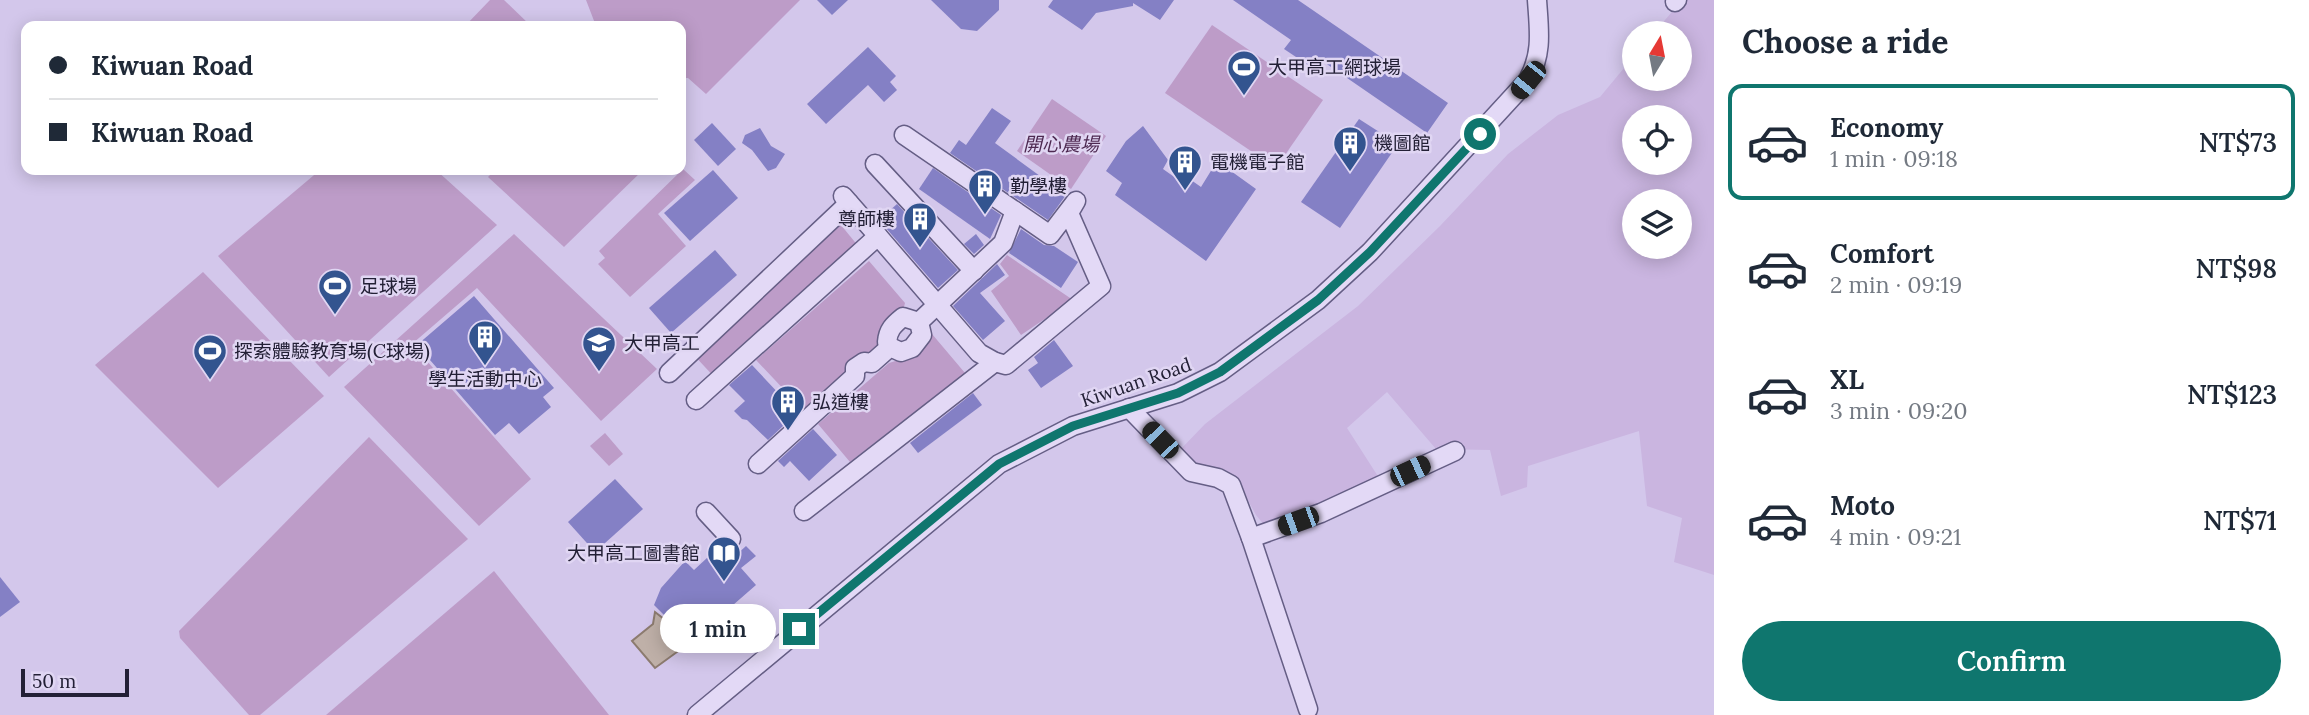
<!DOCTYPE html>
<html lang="en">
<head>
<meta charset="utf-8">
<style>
	:root { --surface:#fff; --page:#f2f2f3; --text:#1f2937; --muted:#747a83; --line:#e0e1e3; --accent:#0f766e }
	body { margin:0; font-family:Lora,"Noto Sans TC",serif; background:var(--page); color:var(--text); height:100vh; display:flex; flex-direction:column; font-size:26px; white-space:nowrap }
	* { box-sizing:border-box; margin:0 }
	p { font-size:23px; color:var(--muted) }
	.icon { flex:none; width:38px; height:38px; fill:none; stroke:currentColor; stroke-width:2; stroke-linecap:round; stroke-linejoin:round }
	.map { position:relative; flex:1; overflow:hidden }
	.side { display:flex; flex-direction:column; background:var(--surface); width:595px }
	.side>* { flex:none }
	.guide { position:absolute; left:21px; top:21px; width:665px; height:154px; border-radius:14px; box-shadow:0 4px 18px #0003; display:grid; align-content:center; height:154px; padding:0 28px; background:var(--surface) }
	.needle { width:46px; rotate:10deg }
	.tools { position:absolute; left:1622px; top:21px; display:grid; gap:14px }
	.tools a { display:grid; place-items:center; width:70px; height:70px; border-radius:50%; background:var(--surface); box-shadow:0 4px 18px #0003; font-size:35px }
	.scale { position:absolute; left:21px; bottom:18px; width:108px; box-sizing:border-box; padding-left:7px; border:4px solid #232036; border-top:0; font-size:19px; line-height:24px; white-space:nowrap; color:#232036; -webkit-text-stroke:5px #e0d6f3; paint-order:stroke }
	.end { position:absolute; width:32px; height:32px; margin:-16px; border:9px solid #0f766e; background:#fff; box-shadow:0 0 0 4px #fff }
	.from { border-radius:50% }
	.bubble { position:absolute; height:49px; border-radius:24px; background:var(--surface); box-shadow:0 4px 18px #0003; font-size:23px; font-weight:600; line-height:49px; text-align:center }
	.car { position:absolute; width:21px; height:42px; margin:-21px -10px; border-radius:9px; box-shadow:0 0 5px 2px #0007; background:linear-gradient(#222 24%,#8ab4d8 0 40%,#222 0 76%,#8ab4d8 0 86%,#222 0) }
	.guide b { display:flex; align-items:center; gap:24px; height:66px; font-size:26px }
	.guide b+b { border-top:2px solid var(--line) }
	.guide i { width:18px; height:18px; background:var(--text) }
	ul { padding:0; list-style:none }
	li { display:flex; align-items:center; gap:21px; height:116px; margin:0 14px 10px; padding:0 14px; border:4px solid transparent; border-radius:14px }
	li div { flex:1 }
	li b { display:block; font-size:26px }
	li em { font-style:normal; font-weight:600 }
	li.selected { border-color:var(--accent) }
	li>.icon { width:63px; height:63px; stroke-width:1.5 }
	h2 { padding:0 28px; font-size:32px; line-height:84px }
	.primary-button { display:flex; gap:14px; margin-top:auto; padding:14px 28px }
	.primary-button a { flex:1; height:80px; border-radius:42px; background:var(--accent); color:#fff; font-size:28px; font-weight:600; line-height:80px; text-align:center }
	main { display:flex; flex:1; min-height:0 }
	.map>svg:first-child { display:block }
	.farmland { fill:#cab5e0; fill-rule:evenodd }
	.green { fill:#bd9cc8 }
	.water { fill:#bfb0a8; stroke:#8c7b6f; stroke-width:2 }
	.building { fill:#8480c5 }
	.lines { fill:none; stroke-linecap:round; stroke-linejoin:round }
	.minor-casing { stroke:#655e85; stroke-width:21 }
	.minor { stroke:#e3d9f6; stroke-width:18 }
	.route { stroke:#0f766e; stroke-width:9 }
	.labels { text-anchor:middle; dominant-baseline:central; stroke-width:5; stroke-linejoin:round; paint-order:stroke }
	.poi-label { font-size:19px; fill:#232036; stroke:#e0d6f3; text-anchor:start }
	.park-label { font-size:19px; font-style:italic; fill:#4d2951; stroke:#e0d6f3 }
	.street-label { font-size:19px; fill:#232036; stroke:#e0d6f3 }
</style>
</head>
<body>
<main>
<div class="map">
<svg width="1714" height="715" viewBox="0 0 1714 715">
	<rect width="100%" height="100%" fill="#d3c7eb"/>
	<path class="farmland" d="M1682 0H1714V575L1674 562 1682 518 1647 506 1639 431 1528 466 1527 487 1501 496 1490 450 1436 449 1387 392 1347 428 1381 481 1265 526 1256 515 1234 475 1196 466 1180 450 1205 424 1358 306 1440 226 1508 154 1558 115 1600 97 1634 56V79H1680V33H1654ZM1634 117H1680V163H1634ZM1634 201H1680V247H1634Z"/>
	<g class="green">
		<polygon points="490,0 504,0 531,26 465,26"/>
		<polygon points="586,0 800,0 706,94 688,78 681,78 681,26 596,26"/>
		<polygon points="1212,25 1323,100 1276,168 1165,93"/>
		<polygon points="1052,99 1106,136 1071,189 1017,151"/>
		<polygon points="683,169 695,180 658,214 686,246 630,297 598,264 605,258 599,251"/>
		<polygon points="320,170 436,170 497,225 329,377 218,256"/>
		<polygon points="495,170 643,170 564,247 488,177"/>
		<polygon points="836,219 859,247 717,380 692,353"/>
		<polygon points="514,234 657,369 601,421 477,288 412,344 531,479 479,526 344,387"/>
		<polygon points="1007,255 1073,300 1021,335 991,291 1009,276 1000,264"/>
		<polygon points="869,261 905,303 904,307 880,335 879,344 805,412 756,360"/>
		<polygon points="203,272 324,396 218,488 95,365"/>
		<polygon points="932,334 965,373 850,462 818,424 889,363 918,354 924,341"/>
		<polygon points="605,433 623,454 609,466 590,446"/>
		<polygon points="369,437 468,539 260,715 249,715 180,638 179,631"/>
		<polygon points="494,571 609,715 326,715"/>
	</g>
	<polygon class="water" points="655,612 692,641 655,668 632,641 653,624"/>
	<g class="building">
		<polygon points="817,0 848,0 832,15"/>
		<polygon points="931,0 999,0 999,10 977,31 961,29"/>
		<polygon points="1053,0 1174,0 1160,20 1133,3 1133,6 1096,13 1082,30 1048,7"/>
		<polygon points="1233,0 1298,0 1448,103 1427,133 1318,58 1311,67 1284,49 1291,40"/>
		<polygon points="868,47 896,76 890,82 897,90 884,102 868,85 826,124 807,104"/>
		<polygon points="992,108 1011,121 995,143 1066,195 1048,220 950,153 959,140 966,145"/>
		<polygon points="1359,119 1398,144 1340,228 1301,202"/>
		<polygon points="712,123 736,149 718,166 694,140"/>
		<polygon points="1143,126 1168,160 1163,169 1187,186 1191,180 1201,187 1217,161 1256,189 1206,261 1115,195 1122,183 1106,171 1126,141"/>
		<polygon points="760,128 771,146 785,154 776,168 768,171 752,150 742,143 745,135"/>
		<polygon points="933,168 1001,215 990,239 919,189"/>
		<polygon points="713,170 738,198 690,241 664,213"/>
		<polygon points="897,204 958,270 938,288 879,220"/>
		<polygon points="1021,229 1044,245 1054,246 1078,262 1061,288 1009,253"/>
		<polygon points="976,234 984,245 974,254 964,244"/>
		<polygon points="715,250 737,275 671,333 649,308"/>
		<polygon points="997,264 1005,275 980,293 1005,321 983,340 953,306"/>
		<polygon points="474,296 554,388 543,397 551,407 519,434 509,423 495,435 417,345"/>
		<polygon points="1054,340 1073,366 1041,388 1028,370 1038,363 1034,357"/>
		<polygon points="752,365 797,413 768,440 747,420 742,419 734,411 745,401 729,385"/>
		<polygon points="973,393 982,405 918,453 910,443"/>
		<polygon points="813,429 837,455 809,481 790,461 784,467 778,461"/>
		<polygon points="615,479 643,509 595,552 568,522"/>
		<polygon points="721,545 734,557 746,546 756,556 741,568 756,585 694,639 677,620 673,624 654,605 661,588 685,561 694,570"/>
		<polygon points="0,577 20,602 0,617"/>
	</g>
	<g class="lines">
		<g class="minor-casing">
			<g id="minor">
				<polyline points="1675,2 1677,0"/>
				<polyline points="875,164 974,271"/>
				<polyline points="843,196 878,236"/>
				<path d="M890 347 887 342C888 330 893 325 903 317L919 322"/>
				<polyline points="669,373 849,203"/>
				<polyline points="696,400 878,236 979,353 995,362 1006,365 1101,286 1069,213 1076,201 1050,235 904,135"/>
				<polyline points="1129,408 1191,472 1218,478 1231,485 1251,538 1308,709"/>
				<polyline points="758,464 855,376 855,368 864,362 872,363 890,347 901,352 912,348 922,335 919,322 1003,243 1015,211"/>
				<polyline points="804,511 995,362"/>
				<polyline points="706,512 731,539"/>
				<polyline points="1251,538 1321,513 1455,451"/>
				<path d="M697 715 999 464 1073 426 1178 393 1220 372 1318 300 1370 252 1528 80C1543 53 1539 30 1537 0"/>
			</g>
		</g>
		<use href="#minor" class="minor"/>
	</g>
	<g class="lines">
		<polyline class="route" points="799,629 999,464 1073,426 1178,393 1220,372 1318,300 1370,252 1480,134"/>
	</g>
	<defs>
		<g id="stadium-pin" transform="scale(1.75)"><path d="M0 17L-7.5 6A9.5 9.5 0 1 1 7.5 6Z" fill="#33548f" stroke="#e0d6f3"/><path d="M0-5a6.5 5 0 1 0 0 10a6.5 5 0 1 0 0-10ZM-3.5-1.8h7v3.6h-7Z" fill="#fff"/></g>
		<g id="building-pin" transform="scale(1.75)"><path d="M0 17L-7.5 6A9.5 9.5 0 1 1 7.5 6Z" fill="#33548f" stroke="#e0d6f3"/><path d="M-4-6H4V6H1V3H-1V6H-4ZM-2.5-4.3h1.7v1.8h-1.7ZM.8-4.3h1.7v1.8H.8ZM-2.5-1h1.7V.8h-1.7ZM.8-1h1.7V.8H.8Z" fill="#fff"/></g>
		<g id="school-pin" transform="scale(1.75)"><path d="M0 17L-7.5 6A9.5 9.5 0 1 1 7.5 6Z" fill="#33548f" stroke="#e0d6f3"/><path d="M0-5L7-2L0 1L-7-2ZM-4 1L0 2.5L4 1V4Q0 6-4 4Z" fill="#fff"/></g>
		<g id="library-pin" transform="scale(1.75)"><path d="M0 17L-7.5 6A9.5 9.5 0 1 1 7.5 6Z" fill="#33548f" stroke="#e0d6f3"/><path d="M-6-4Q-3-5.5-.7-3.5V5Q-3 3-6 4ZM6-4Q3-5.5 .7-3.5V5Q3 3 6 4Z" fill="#fff"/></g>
	</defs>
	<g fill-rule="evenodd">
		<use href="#stadium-pin" x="1244" y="67"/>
		<use href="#building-pin" x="1350" y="143"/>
		<use href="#building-pin" x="1185" y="162"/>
		<use href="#building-pin" x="985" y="186"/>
		<use href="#building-pin" x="920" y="219"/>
		<use href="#stadium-pin" x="335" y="286"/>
		<use href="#building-pin" x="485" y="337"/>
		<use href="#school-pin" x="599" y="343"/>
		<use href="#stadium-pin" x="210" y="351"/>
		<use href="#building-pin" x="788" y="402"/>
		<use href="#library-pin" x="724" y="553"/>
	</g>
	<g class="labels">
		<g class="poi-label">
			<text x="1268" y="67">大甲高工網球場</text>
			<text x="1374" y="143">機圖館</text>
			<text x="1210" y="162">電機電子館</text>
			<text x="1010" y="186">勤學樓</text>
			<text x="895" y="219" text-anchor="end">尊師樓</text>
			<text x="360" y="286">足球場</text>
			<text x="624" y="343">大甲高工</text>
			<text x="234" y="351">探索體驗教育場(C球場)</text>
			<text x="485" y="379" text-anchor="middle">學生活動中心</text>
			<text x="812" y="402">弘道樓</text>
			<text x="700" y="553" text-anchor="end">大甲高工圖書館</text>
		</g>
		<g class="park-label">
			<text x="1061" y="144">開心農場</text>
		</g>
		<g class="street-label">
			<text transform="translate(1136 382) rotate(-19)">Kiwuan Road</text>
		</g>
	</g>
</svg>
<div class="tools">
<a><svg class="needle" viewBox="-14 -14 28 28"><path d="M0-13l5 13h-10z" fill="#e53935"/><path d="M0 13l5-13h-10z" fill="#747a83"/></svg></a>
<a><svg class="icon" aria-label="locate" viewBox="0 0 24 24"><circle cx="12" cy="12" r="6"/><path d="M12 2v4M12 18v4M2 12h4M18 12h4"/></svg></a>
<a><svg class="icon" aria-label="layers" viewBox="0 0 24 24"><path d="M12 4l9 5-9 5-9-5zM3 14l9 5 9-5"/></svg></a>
</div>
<div class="scale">50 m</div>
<i class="end from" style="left:1480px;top:134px"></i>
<i class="end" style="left:799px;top:629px"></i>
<div class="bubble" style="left:660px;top:604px;width:116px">1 min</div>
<i class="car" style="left:1528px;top:80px;rotate:219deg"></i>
<i class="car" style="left:1160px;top:440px;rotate:316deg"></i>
<i class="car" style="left:1410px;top:471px;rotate:65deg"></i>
<i class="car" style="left:1298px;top:521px;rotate:250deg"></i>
<div class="guide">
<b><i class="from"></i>Kiwuan Road</b>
<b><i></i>Kiwuan Road</b>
</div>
</div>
<section class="side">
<h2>Choose a ride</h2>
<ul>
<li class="selected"><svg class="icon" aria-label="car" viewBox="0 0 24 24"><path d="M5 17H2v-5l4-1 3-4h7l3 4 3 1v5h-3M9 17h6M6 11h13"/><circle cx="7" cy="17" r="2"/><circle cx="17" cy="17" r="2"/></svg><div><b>Economy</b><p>1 min · 09:18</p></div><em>NT$73</em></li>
<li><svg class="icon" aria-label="car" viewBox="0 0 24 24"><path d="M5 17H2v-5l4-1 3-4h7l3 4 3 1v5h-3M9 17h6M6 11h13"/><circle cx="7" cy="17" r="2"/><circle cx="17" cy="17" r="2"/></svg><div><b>Comfort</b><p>2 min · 09:19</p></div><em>NT$98</em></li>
<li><svg class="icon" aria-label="car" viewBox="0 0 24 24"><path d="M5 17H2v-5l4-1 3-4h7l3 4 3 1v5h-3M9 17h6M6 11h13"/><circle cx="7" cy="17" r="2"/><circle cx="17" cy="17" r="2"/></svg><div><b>XL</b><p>3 min · 09:20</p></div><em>NT$123</em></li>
<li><svg class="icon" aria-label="car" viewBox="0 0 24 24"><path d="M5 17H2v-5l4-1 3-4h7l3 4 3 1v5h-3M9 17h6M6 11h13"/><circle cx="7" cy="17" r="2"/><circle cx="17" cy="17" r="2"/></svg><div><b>Moto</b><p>4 min · 09:21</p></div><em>NT$71</em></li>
</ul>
<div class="primary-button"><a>Confirm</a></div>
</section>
</main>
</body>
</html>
